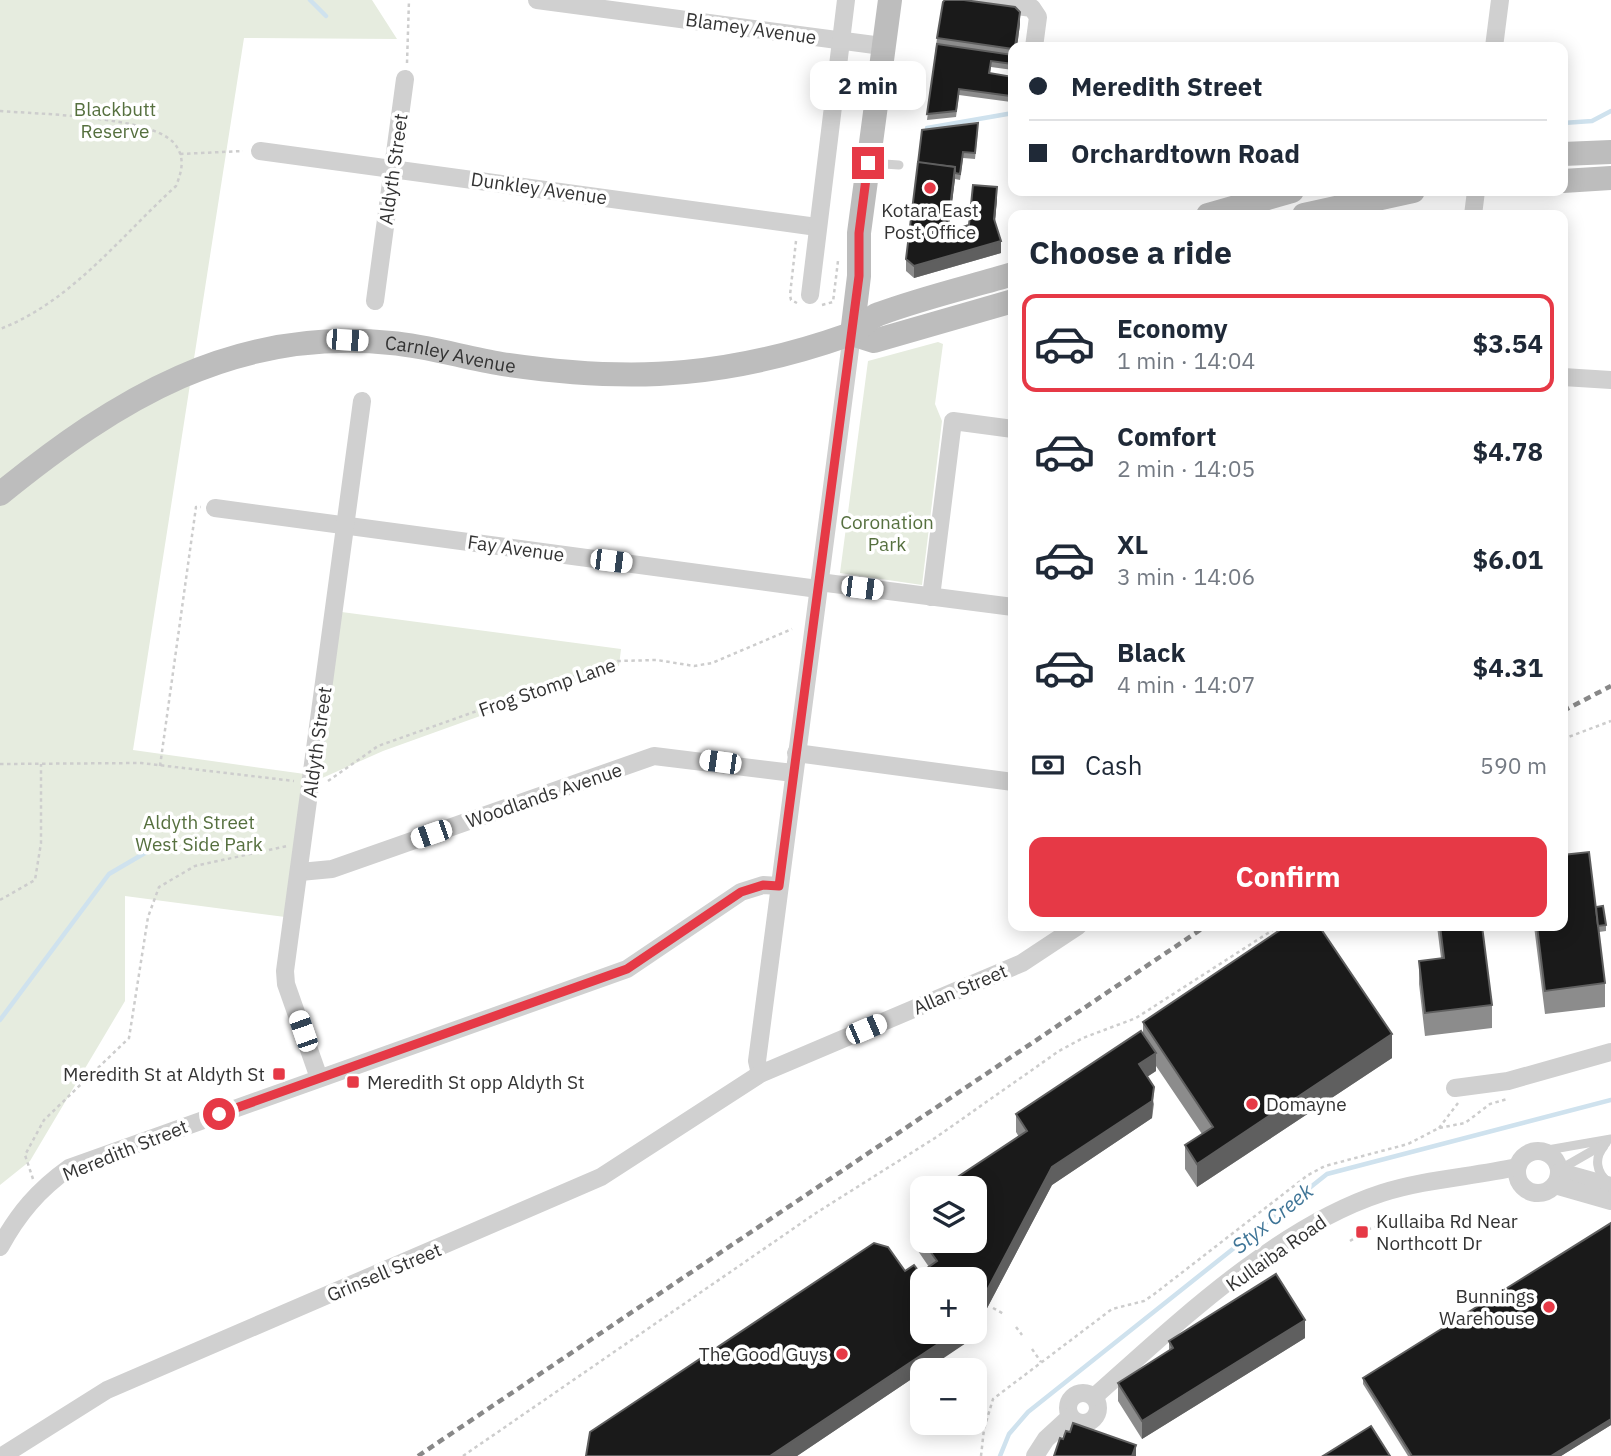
<!DOCTYPE html>
<html lang="en">
<head>
<meta charset="utf-8">
<style>
	:root { --surface:#fff; --page:#f2f2f3; --text:#1f2937; --muted:#747a83; --line:#e0e1e3; --accent:#e63946 }
	body { margin:0; font-family:"IBM Plex Sans",sans-serif; background:var(--page); color:var(--text); height:100vh; display:flex; flex-direction:column; font-size:26px; white-space:nowrap }
	* { box-sizing:border-box; margin:0 }
	p { font-size:23px; color:var(--muted) }
	.icon { flex:none; width:38px; height:38px; fill:none; stroke:currentColor; stroke-width:2; stroke-linecap:round; stroke-linejoin:round }
	.map { position:relative; flex:1; overflow:hidden }
	.panel { position:absolute; left:1008px; top:210px; width:560px; height:721px; display:flex; flex-direction:column; background:var(--surface); border-radius:14px; box-shadow:0 4px 18px #0003 }
	.panel>* { flex:none }
	.banner { position:absolute; left:1008px; top:42px; width:560px; height:154px; border-radius:14px; box-shadow:0 4px 18px #0003; display:grid; align-content:center; height:154px; padding:0 21px; background:var(--surface) }
	.buttons { position:absolute; left:910px; top:1176px; display:grid; gap:14px }
	.buttons a { display:grid; place-items:center; width:77px; height:77px; border-radius:14px; background:var(--surface); box-shadow:0 4px 18px #0003; font-size:35px }
	.end { position:absolute; width:32px; height:32px; margin:-16px; border:9px solid #e63946; background:#fff; box-shadow:0 0 0 4px #fff }
	.from { border-radius:50% }
	.bubble { position:absolute; height:49px; border-radius:14px; background:var(--surface); box-shadow:0 4px 18px #0003; font-size:23px; font-weight:800; line-height:49px; text-align:center }
	.car { position:absolute; width:21px; height:42px; margin:-21px -10px; border-radius:9px; box-shadow:0 0 5px 2px #0007; background:linear-gradient(#fff 24%,#345 0 40%,#fff 0 76%,#345 0 86%,#fff 0) }
	.banner b { display:flex; align-items:center; gap:24px; height:66px; font-size:26px }
	.banner b+b { border-top:2px solid var(--line) }
	.banner i { width:18px; height:18px; background:var(--text) }
	ul { padding:0; list-style:none }
	li { display:flex; align-items:center; gap:21px; height:98px; margin:0 14px 10px; padding:0 7px; border:4px solid transparent; border-radius:14px }
	li div { flex:1 }
	li b { display:block; font-size:26px }
	li em { font-style:normal; font-weight:800 }
	li.on { border-color:var(--accent) }
	li>.icon { width:63px; height:63px; stroke-width:1.5 }
	h2 { padding:0 21px; font-size:32px; line-height:84px }
	.pay { display:flex; align-items:center; gap:18px; height:77px; padding:0 21px; font-size:26px }
	.pay p { margin-inline-start:auto }
	.action { display:flex; gap:14px; margin-top:auto; padding:14px 21px }
	.action a { flex:1; height:80px; border-radius:14px; background:var(--accent); color:#fff; font-size:28px; font-weight:800; line-height:80px; text-align:center }
	.map>svg:first-child { display:block }
	.green { fill:#e6ecdf }
	.lines { fill:none; stroke-linecap:round; stroke-linejoin:round }
	.stream { stroke:#cfe2ee; stroke-width:4.5 }
	.path { stroke:#cdcdcd; stroke-width:2.5; stroke-dasharray:3.5 3.5; stroke-linecap:butt }
	.lane { stroke:#d0d0d0; stroke-width:9 }
	.street { stroke:#d0d0d0; stroke-width:18 }
	.secondary { stroke:#bdbdbd; stroke-width:24 }
	.rail { stroke:#888; stroke-width:4.5; stroke-dasharray:7 5; stroke-linecap:butt }
	.wall { fill:#8c8c8c }
	.shaded-wall { fill:#5f5f5f }
	.building { fill:#1a1a1a; stroke:#5f5f5f; stroke-width:2 }
	.route { stroke:#e63946; stroke-width:9 }
	.poi-dot { fill:#e63946; stroke:#fff; stroke-width:2.5 }
	.labels { text-anchor:middle; dominant-baseline:central; stroke-width:7; stroke-linejoin:round; paint-order:stroke }
	.street-label { font-size:19px; fill:#333; stroke:#fff }
	.park-label { font-size:19px; fill:#56703f; stroke:#fff }
	.poi-label { font-size:19px; fill:#333; stroke:#fff; text-anchor:end }
	.water-label { font-size:21px; font-style:italic; fill:#3f7597; stroke:#fff }
</style>
</head>
<body>
<div class="map">
<svg width="1611" height="1456" viewBox="0 0 1611 1456">
	<rect width="100%" height="100%" fill="#fff"/>
	<g class="green">
		<polygon points="0,0 372,0 397,39 244,38 133,750 312,775 334,611 621,649 619,666 383,751 311,783 293,918 125,896 125,1001 30,1161 0,1185"/>
		<polygon points="938,342 943,344 935,404 942,421 922,585 840,573 868,361"/>
	</g>
	<g class="lines">
		<g class="stream">
			<polyline points="310,0 326,16"/>
			<polyline points="1563,123 1592,121 1611,111"/>
			<polyline points="927,128 1013,113"/>
			<polyline points="0,1020 109,874 162,843"/>
			<polyline points="1000,1456 1009,1434 1028,1412 1327,1174 1611,1100"/>
		</g>
		<g class="path">
			<polyline points="407,63 409,0"/>
			<polyline points="913,99 925,101"/>
			<path d="M0 111C37 114 148 116 173 142 186 156 182 171 176 186 120 237 71 302 0 329"/>
			<polyline points="180,154 243,151"/>
			<polyline points="796,241 790,295 791,300 797,303"/>
			<polyline points="822,305 833,302 838,261"/>
			<polyline points="1563,739 1611,721"/>
			<polyline points="0,764 141,763 294,781"/>
			<polyline points="160,766 196,507 201,507"/>
			<polyline points="328,781 378,746 618,661 657,660 694,666 712,663 792,629"/>
			<polyline points="0,900 35,880 41,843 41,764"/>
			<polyline points="1439,1128 1458,1103"/>
			<polyline points="33,1179 25,1155 44,1120 129,1038 148,917 159,887 195,866 287,846"/>
			<polyline points="1350,1241 1371,1228 1392,1222"/>
			<polyline points="993,1308 1004,1314"/>
			<polyline points="1016,1327 1022,1335"/>
			<polyline points="1032,1349 1041,1362"/>
			<polyline points="463,1456 816,1213 935,1138 1059,1051 1083,1038 1136,1018 1279,926"/>
			<polyline points="981,1456 984,1429 993,1399 1112,1309 1144,1301 1153,1295 1308,1175 1325,1166 1408,1144 1439,1128 1465,1123 1490,1104 1507,1099"/>
		</g>
		<g class="lane">
			<polyline points="869,163 899,165"/>
			<path d="M1604 1146C1594 1158 1596 1172 1608 1182"/>
			<polyline points="1542,1151 1611,1139"/>
			<polyline points="1559,1170 1606,1143"/>
		</g>
		<g class="street">
			<polyline points="537,0 882,46"/>
			<polyline points="971,0 1032,8 1038,17 1034,47"/>
			<polyline points="1494,47 1500,0"/>
			<polyline points="260,151 817,227"/>
			<polyline points="1473,215 1476,191"/>
			<polyline points="810,295 846,0"/>
			<polyline points="375,301 405,79"/>
			<polyline points="1563,377 1611,380"/>
			<polyline points="215,508 818,589"/>
			<polyline points="819,582 1013,607"/>
			<polyline points="931,597 953,421 1013,429"/>
			<polyline points="796,753 1013,782"/>
			<polyline points="300,872 332,869 654,756 793,773"/>
			<polyline points="760,1074 757,1061 852,334"/>
			<polyline points="319,1078 286,984 285,971 362,401"/>
			<polyline points="1455,1088 1508,1081 1611,1052"/>
			<circle cx="1538" cy="1172" r="21"/>
			<polyline points="1560,1172 1611,1186"/>
			<polyline points="1555,1185 1611,1201"/>
			<path d="M0 1247C18 1214 38 1190 69 1168L627 969 741 892 763 885 779 886"/>
			<circle cx="1083" cy="1408" r="15"/>
			<path d="M1094 1397C1175 1325 1277 1227 1382 1193 1426 1179 1471 1177 1517 1167"/>
			<polyline points="2,1456 107,1390 601,1177 760,1074 1022,963 1078,926"/>
			<polyline points="1035,1456 1046,1439 1070,1417"/>
		</g>
		<g class="secondary">
			<polyline points="1563,154 1611,152"/>
			<polyline points="1563,181 1611,178"/>
			<polyline points="1208,215 1292,191"/>
			<polyline points="1304,215 1413,191"/>
			<polyline points="852,334 859,276 859,233 890,0"/>
			<polyline points="852,334 874,341 1013,301"/>
			<path id="s1" d="M0 494C117 399 234 327 391 343 428 346 465 358 502 364 563 373 624 378 685 372 739 367 797 353 848 335 860 331 867 318 879 314 922 298 969 287 1013 274"/>
		</g>
		<g class="rail">
			<polyline points="1563,711 1611,686"/>
			<polyline points="418,1456 1206,926"/>
		</g>
	</g>
	<g class="wall">
		<polygon points="1020,24 1017,47 1013,47 1013,70 991,67 990,74 1013,83 1011,102 959,95 956,117 927,120 937,38"/>
		<polygon points="978,129 975,159 963,158 960,180 955,179 948,232 969,225 997,199 995,222 1001,253 914,278 906,271 906,259 918,162"/>
		<polygon points="1596,907 1606,925 1606,931 1599,932 1605,983 1605,1007 1545,1014 1534,926 1563,926"/>
		<polygon points="1437,926 1482,926 1492,1005 1492,1028 1425,1036 1419,984 1419,961 1441,958"/>
		<polygon points="1143,1022 1392,1058 1197,1187 1185,1169 1185,1145 1202,1134 1156,1066 1156,1071 1147,1077 1154,1104 1152,1118 1052,1185 975,1331 975,1279 922,1332 974,1332 969,1341 922,1370 922,1372 797,1456 586,1456 905,1271 920,1273 929,1267 916,1248 916,1230 920,1217 920,1202 922,1201 922,1241 975,1241 1019,1137 1016,1132 1016,1114 1143,1032"/>
		<polygon points="1305,1338 1142,1439 1118,1401 1118,1383 1169,1351 1169,1341"/>
		<polygon points="1363,1378 1611,1425 1561,1456 1408,1456 1363,1384"/>
	</g>
	<g class="shaded-wall">
		<polygon points="1020,12 1020,24 1017,47 1015,47"/>
		<polygon points="955,167 955,179 947,244 947,232"/>
		<polygon points="997,187 997,199 994,231 994,219"/>
		<polygon points="1001,241 1001,253 914,278 914,266"/>
		<polygon points="1392,1034 1392,1058 1197,1187 1197,1164"/>
		<polygon points="1156,1053 1156,1071 1139,1082 1139,1064"/>
		<polygon points="1154,1087 1152,1118 1052,1185 975,1331 975,1313 1052,1167"/>
		<polygon points="1305,1320 1305,1338 1142,1439 1142,1421"/>
		<polygon points="956,1332 974,1332 969,1341 926,1370 922,1370 922,1372 797,1456 770,1456"/>
		<polygon points="1611,1419 1611,1425 1561,1456 1551,1456"/>
		<polygon points="1136,1445 1136,1456 1132,1456"/>
	</g>
	<g class="building">
		<polygon points="945,0 964,0 1015,7 1020,12 1015,47 1013,47 1013,49 937,38 943,2"/>
		<polygon points="937,44 1013,55 1013,64 991,61 989,73 1013,77 1011,96 959,89 956,111 927,114"/>
		<polygon points="978,123 975,153 963,152 960,174 955,173 955,167 918,163 922,130"/>
		<polygon points="918,162 955,167 947,232 969,225 973,185 997,187 994,219 1001,241 914,266 906,259"/>
		<polygon points="1589,852 1605,983 1545,991 1537,926 1563,926 1563,855"/>
		<polygon points="1603,906 1606,925 1598,926 1596,907"/>
		<polygon points="1286,926 1319,926 1392,1034 1197,1164 1185,1145 1213,1127 1143,1022"/>
		<polygon points="1440,926 1482,926 1492,1005 1425,1013 1419,961 1444,958"/>
		<polygon points="1141,1031 1156,1053 1139,1064 1154,1087 1152,1101 1052,1167 975,1313 975,1279 922,1279 922,1332 956,1332 770,1456 586,1456 590,1432 874,1243 888,1247 905,1271 914,1265 920,1273 937,1261 923,1241 975,1241 975,1188 941,1188 1027,1131 1016,1114"/>
		<polygon points="922,1215 922,1239 916,1230 916,1219"/>
		<polygon points="1611,1223 1611,1419 1551,1456 1412,1456 1363,1378"/>
		<polygon points="1276,1274 1305,1320 1142,1421 1118,1383 1173,1348 1169,1341"/>
		<polygon points="1073,1423 1136,1445 1132,1456 1054,1456 1060,1438 1063,1439 1066,1431 1070,1432"/>
		<polygon points="1371,1426 1390,1456 1323,1456"/>
	</g>
	<g class="lines">
		<polyline class="route" points="219,1114 627,969 741,892 763,885 779,886 859,276 859,233 868,163"/>
	</g>
	<g class="poi-dot">
		<circle cx="930" cy="188" r="7"/>
		<rect x="272" y="1067" width="14" height="14" rx="3.5"/>
		<rect x="346" y="1075" width="14" height="14" rx="3.5"/>
		<circle cx="1252" cy="1104" r="7"/>
		<rect x="1355" y="1225" width="14" height="14" rx="3.5"/>
		<circle cx="1549" cy="1307" r="7"/>
		<circle cx="842" cy="1354" r="7"/>
	</g>
	<g class="labels">
		<g class="street-label">
			<text transform="translate(751 28) rotate(8)">Blamey Avenue</text>
			<text transform="translate(393 169) rotate(-82)">Aldyth Street</text>
			<text transform="translate(539 188) rotate(8)">Dunkley Avenue</text>
			<text stroke="none"><textPath href="#s1" startOffset="492">Carnley Avenue</textPath></text>
			<text transform="translate(516 548) rotate(8)">Fay Avenue</text>
			<text transform="translate(547 687) rotate(-19)">Frog Stomp Lane</text>
			<text transform="translate(317 742) rotate(-82)">Aldyth Street</text>
			<text transform="translate(544 795) rotate(-19)">Woodlands Avenue</text>
			<text transform="translate(960 989) rotate(-23)">Allan Street</text>
			<text transform="translate(125 1150) rotate(-22)">Meredith Street</text>
			<text transform="translate(1276 1253) rotate(-35)">Kullaiba Road</text>
			<text transform="translate(384 1272) rotate(-23)">Grinsell Street</text>
		</g>
		<g class="park-label">
			<text x="115" y="109">Blackbutt<tspan x="115" dy="22">Reserve</tspan></text>
			<text x="887" y="522">Coronation<tspan x="887" dy="22">Park</tspan></text>
			<text x="199" y="822">Aldyth Street<tspan x="199" dy="22">West Side Park</tspan></text>
		</g>
		<g class="poi-label">
			<text x="930" y="210" text-anchor="middle">Kotara East<tspan x="930" dy="22">Post Office</tspan></text>
			<text x="265" y="1074">Meredith St at Aldyth St</text>
			<text x="367" y="1082" text-anchor="start">Meredith St opp Aldyth St</text>
			<text x="1266" y="1104" text-anchor="start">Domayne</text>
			<text x="1376" y="1221" text-anchor="start">Kullaiba Rd Near<tspan x="1376" dy="22">Northcott Dr</tspan></text>
			<text x="1535" y="1296">Bunnings<tspan x="1535" dy="22">Warehouse</tspan></text>
			<text x="828" y="1354">The Good Guys</text>
		</g>
		<g class="water-label">
			<text transform="translate(1272 1218) rotate(-39)">Styx Creek</text>
		</g>
	</g>
</svg>
<div class="buttons">
<a><svg class="icon" aria-label="layers" viewBox="0 0 24 24"><path d="M12 4l9 5-9 5-9-5zM3 14l9 5 9-5"/></svg></a>
<a>+</a>
<a>−</a>
</div>
<i class="end from" style="left:219px;top:1114px"></i>
<i class="end" style="left:868px;top:163px"></i>
<div class="bubble" style="left:810px;top:61px;width:116px">2 min</div>
<i class="car" style="left:347px;top:340px;rotate:94deg"></i>
<i class="car" style="left:611px;top:561px;rotate:97deg"></i>
<i class="car" style="left:862px;top:588px;rotate:97deg"></i>
<i class="car" style="left:720px;top:762px;rotate:278deg"></i>
<i class="car" style="left:431px;top:834px;rotate:251deg"></i>
<i class="car" style="left:866px;top:1029px;rotate:67deg"></i>
<i class="car" style="left:303px;top:1031px;rotate:341deg"></i>
<div class="banner">
<b><i class="from"></i>Meredith Street</b>
<b><i></i>Orchardtown Road</b>
</div>
<section class="panel">
<h2>Choose a ride</h2>
<ul>
<li class="on"><svg class="icon" aria-label="car" viewBox="0 0 24 24"><path d="M5 17H2v-5l4-1 3-4h7l3 4 3 1v5h-3M9 17h6M6 11h13"/><circle cx="7" cy="17" r="2"/><circle cx="17" cy="17" r="2"/></svg><div><b>Economy</b><p>1 min · 14:04</p></div><em>$3.54</em></li>
<li><svg class="icon" aria-label="car" viewBox="0 0 24 24"><path d="M5 17H2v-5l4-1 3-4h7l3 4 3 1v5h-3M9 17h6M6 11h13"/><circle cx="7" cy="17" r="2"/><circle cx="17" cy="17" r="2"/></svg><div><b>Comfort</b><p>2 min · 14:05</p></div><em>$4.78</em></li>
<li><svg class="icon" aria-label="car" viewBox="0 0 24 24"><path d="M5 17H2v-5l4-1 3-4h7l3 4 3 1v5h-3M9 17h6M6 11h13"/><circle cx="7" cy="17" r="2"/><circle cx="17" cy="17" r="2"/></svg><div><b>XL</b><p>3 min · 14:06</p></div><em>$6.01</em></li>
<li><svg class="icon" aria-label="car" viewBox="0 0 24 24"><path d="M5 17H2v-5l4-1 3-4h7l3 4 3 1v5h-3M9 17h6M6 11h13"/><circle cx="7" cy="17" r="2"/><circle cx="17" cy="17" r="2"/></svg><div><b>Black</b><p>4 min · 14:07</p></div><em>$4.31</em></li>
</ul>
<div class="pay"><svg class="icon" aria-label="cash" viewBox="0 0 24 24"><path d="M3 7h18v10H3z"/><circle cx="12" cy="12" r="2"/></svg>Cash<p>590 m</p></div>
<div class="action"><a>Confirm</a></div>
</section>
</div>
</body>
</html>
